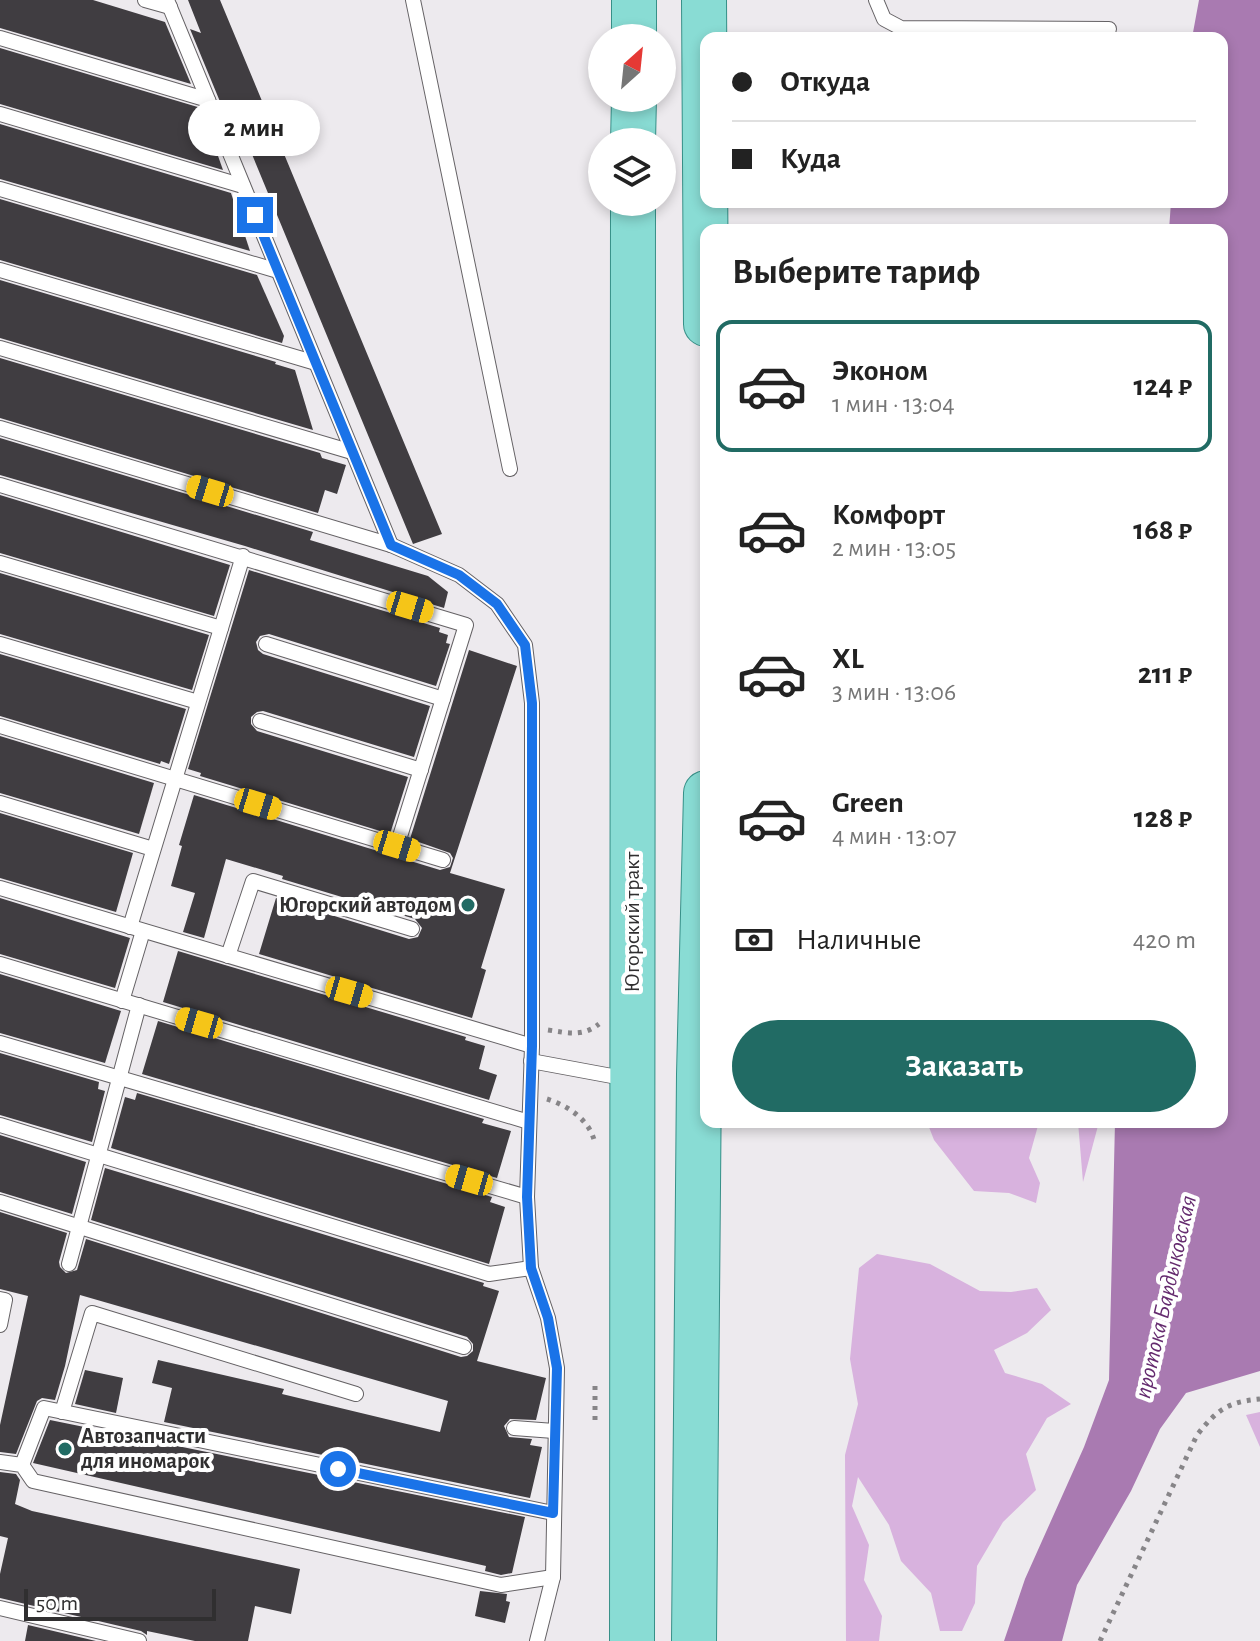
<!DOCTYPE html>
<html lang="ru">
<head>
<meta charset="utf-8">
<style>
	:root { --surface:#fff; --page:#f6f6f6; --text:#222; --muted:#767676; --line:#e0e0e0; --accent:#216b64 }
	body { margin:0; font-family:"Alegreya Sans",sans-serif; background:var(--page); color:var(--text); height:100vh; display:flex; flex-direction:column; font-size:30px; white-space:nowrap }
	* { box-sizing:border-box; margin:0 }
	p { font-size:26px; color:var(--muted) }
	.icon { flex:none; width:44px; height:44px; fill:none; stroke:currentColor; stroke-width:2; stroke-linecap:round; stroke-linejoin:round }
	.map { position:relative; flex:1; overflow:hidden }
	.panel { position:absolute; left:700px; top:224px; width:528px; height:904px; display:flex; flex-direction:column; background:var(--surface); border-radius:16px; box-shadow:0 4px 12px #0003 }
	.panel>* { flex:none }
	.top-card { position:absolute; left:700px; top:32px; width:528px; height:176px; border-radius:16px; box-shadow:0 4px 12px #0003; display:grid; align-content:center; height:176px; padding:0 32px; background:var(--surface) }
	.needle { width:52px; rotate:27deg }
	.buttons { position:absolute; left:588px; top:24px; display:grid; gap:16px }
	.buttons a { display:grid; place-items:center; width:88px; height:88px; border-radius:50%; background:var(--surface); box-shadow:0 4px 12px #0003; font-size:40px }
	.scale { position:absolute; left:24px; bottom:20px; width:192px; box-sizing:border-box; padding-left:8px; border:4px solid #302f30; border-top:0; font-size:22px; line-height:28px; white-space:nowrap; color:#302f30; -webkit-text-stroke:6px #fff; paint-order:stroke }
	.end { position:absolute; width:36px; height:36px; margin:-18px; border:10px solid #1a73e8; background:#fff; box-shadow:0 0 0 4px #fff }
	.from { border-radius:50% }
	.bubble { position:absolute; height:56px; border-radius:28px; background:var(--surface); box-shadow:0 4px 12px #0003; font-size:26px; font-weight:600; line-height:56px; text-align:center }
	.car { position:absolute; width:24px; height:48px; margin:-24px -12px; border-radius:10px; box-shadow:0 0 6px 2px #0007; background:linear-gradient(#f5c518 24%,#345 0 40%,#f5c518 0 76%,#345 0 86%,#f5c518 0) }
	.top-card b { display:flex; align-items:center; gap:28px; height:76px; font-size:30px }
	.top-card b+b { border-top:2px solid var(--line) }
	.top-card i { width:20px; height:20px; background:var(--text) }
	ul { padding:0; list-style:none }
	li { display:flex; align-items:center; gap:24px; height:132px; margin:0 16px 12px; padding:0 16px; border:4px solid transparent; border-radius:16px }
	li div { flex:1 }
	li b { display:block; font-size:30px }
	li em { font-style:normal; font-weight:600 }
	li.selected { border-color:var(--accent) }
	li>.icon { width:72px; height:72px; stroke-width:1.5 }
	h2 { padding:0 32px; font-size:36px; line-height:96px }
	.pay { display:flex; align-items:center; gap:20px; height:88px; padding:0 32px; font-size:30px }
	.pay p { margin-inline-start:auto }
	.primary-button { display:flex; gap:16px; margin-top:auto; padding:16px 32px }
	.primary-button a { flex:1; height:92px; border-radius:48px; background:var(--accent); color:#fff; font-size:32px; font-weight:600; line-height:92px; text-align:center }
	.map>svg:first-child { display:block }
	.green { fill:#d8b2de }
	.water { fill:#a97ab1 }
	.building { fill:#403d41 }
	.lines { fill:none; stroke-linecap:round; stroke-linejoin:round }
	.lane-casing { stroke:#656265; stroke-width:16 }
	.primary-casing { stroke:#379088; stroke-width:46 }
	.path { stroke:#878588; stroke-width:5; stroke-dasharray:4 6; stroke-linecap:butt }
	.lane { stroke:#fff; stroke-width:14 }
	.primary { stroke:#89dcd4; stroke-width:44 }
	.route { stroke:#1a73e8; stroke-width:10 }
	.poi-dot { fill:#216b64; stroke:#fff; stroke-width:3 }
	.labels { text-anchor:middle; dominant-baseline:central; stroke-width:8; stroke-linejoin:round; paint-order:stroke }
	.poi-label { font-size:22px; font-weight:bold; fill:#302f30; stroke:#fff; text-anchor:end }
	.street-label { font-size:22px; fill:#302f30; stroke:#fff }
	.water-label { font-size:24px; font-style:italic; fill:#652b6f; stroke:#fff }
</style>
</head>
<body>
<div class="map">
<svg width="1260" height="1641" viewBox="0 0 1260 1641">
	<rect width="100%" height="100%" fill="#edeaee"/>
	<g class="green">
		<polygon points="927,1122 1039,1122 1029,1158 1040,1183 1036,1203 1009,1193 974,1191 934,1140"/>
		<polygon points="1078,1122 1099,1122 1083,1182"/>
		<polygon points="877,1254 930,1264 980,1291 1011,1292 1037,1288 1051,1310 1027,1333 994,1350 1005,1373 1042,1384 1071,1404 1047,1418 1026,1454 1036,1490 1003,1522 977,1566 975,1603 962,1631 940,1631 931,1593 901,1561 889,1525 858,1477 852,1506 869,1545 864,1580 882,1616 879,1641 846,1641 845,1455 858,1404 850,1359 859,1268"/>
		<polygon points="1260,1412 1260,1447 1246,1415"/>
	</g>
	<polygon class="water" points="1199,0 1260,0 1260,1371 1186,1393 1160,1429 1131,1491 1077,1585 1062,1641 1004,1641 1025,1579 1084,1447 1109,1380 1115,1122 1222,1122 1222,230 1169,230 1171,202 1222,202 1222,38 1192,38"/>
	<g class="building">
		<polygon points="0,0 93,0 165,22 191,84 0,28"/>
		<polygon points="188,0 220,0 442,534 413,544 237,118 228,121 190,29 201,33"/>
		<polygon points="0,48 201,108 223,170 0,104"/>
		<polygon points="0,124 231,193 250,251 0,179"/>
		<polygon points="0,199 257,275 284,336 282,343 0,260"/>
		<polygon points="0,280 276,362 275,364 295,370 313,430 0,338"/>
		<polygon points="0,358 320,453 322,458 346,465 337,494 325,490 318,513 0,418"/>
		<polygon points="0,438 313,532 310,540 428,576 448,592 444,608 245,546 0,475"/>
		<polygon points="0,495 230,565 214,616 0,553"/>
		<polygon points="249,570 440,628 439,632 448,635 446,643 450,644 436,686 269,634 260,636 256,642 258,650 263,654 430,706 414,757 263,711 257,712 251,717 251,724 257,731 408,777 390,834 200,776 201,773 188,769"/>
		<polygon points="0,573 209,635 192,690 0,634"/>
		<polygon points="469,650 517,666 450,873 505,889 481,968 486,970 472,1018 259,954 276,898 409,939 418,937 422,928 415,919 282,879 283,876 226,859 204,938 183,932 195,893 171,886 182,846 179,845 194,795 440,870 450,867 453,858 450,853 410,839"/>
		<polygon points="0,654 186,709 169,764 161,761 160,764 0,716"/>
		<polygon points="0,736 154,783 139,834 0,793"/>
		<polygon points="0,813 133,853 116,912 0,878"/>
		<polygon points="0,898 130,938 115,988 0,954"/>
		<polygon points="178,951 466,1037 465,1040 485,1046 479,1069 497,1075 489,1100 163,1002"/>
		<polygon points="0,974 121,1011 105,1063 0,1033"/>
		<polygon points="158,1021 484,1119 482,1123 511,1131 497,1178 142,1074"/>
		<polygon points="0,1053 99,1082 98,1089 105,1091 92,1142 0,1115"/>
		<polygon points="137,1093 492,1197 490,1202 505,1207 489,1264 111,1148 125,1097 135,1100"/>
		<polygon points="0,1135 86,1162 72,1214 0,1192"/>
		<polygon points="105,1168 484,1283 483,1286 499,1291 477,1361 546,1378 536,1420 510,1419 504,1426 509,1437 532,1439 530,1445 542,1447 530,1498 164,1422 172,1388 152,1383 158,1360 284,1389 282,1394 440,1432 448,1401 80,1295 65,1366 55,1400 42,1398 37,1401 16,1454 0,1452 0,1425 28,1296 0,1289 0,1212 67,1233 59,1262 60,1267 66,1273 77,1270 86,1239 461,1357 467,1356 473,1351 473,1344 467,1337 91,1220"/>
		<polygon points="85,1370 123,1378 116,1413 75,1404"/>
		<polygon points="50,1420 525,1517 512,1573 501,1575 485,1571 486,1566 33,1463"/>
		<polygon points="0,1472 16,1474 20,1480 15,1504 32,1511 300,1569 291,1614 255,1606 248,1641 195,1641 147,1631 147,1635 141,1631 0,1598 0,1574 8,1538 0,1536"/>
		<polygon points="480,1591 507,1594 506,1601 510,1602 505,1623 475,1616"/>
		<polygon points="28,1625 96,1641 25,1641"/>
	</g>
	<g class="lines">
		<g class="lane-casing">
			<g id="lane">
				<polyline points="145,0 170,7"/>
				<polyline points="167,0 391,545"/>
				<polyline points="413,0 510,469"/>
				<polyline points="876,0 884,19 901,28 1109,29"/>
				<polyline points="0,38 208,100"/>
				<polyline points="0,114 243,186"/>
				<polyline points="0,189 278,271"/>
				<polyline points="0,270 316,363"/>
				<polyline points="0,348 352,452"/>
				<polyline points="0,428 391,545 459,575 497,604 525,645 532,703 532,1046 527,1197 531,1268 548,1318 557,1368 553,1577 537,1641"/>
				<polyline points="0,485 466,625 397,846"/>
				<polyline points="0,563 221,628"/>
				<polyline points="0,644 198,702"/>
				<polyline points="266,644 443,699"/>
				<polyline points="260,721 421,770"/>
				<polyline points="0,726 443,860"/>
				<polyline points="0,803 153,849"/>
				<polyline points="0,888 532,1046"/>
				<polyline points="130,927 243,556"/>
				<polyline points="228,956 253,881 412,929"/>
				<polyline points="0,964 529,1122"/>
				<polyline points="122,1001 143,931"/>
				<polyline points="0,1043 527,1197"/>
				<polyline points="531,1061 628,1079"/>
				<polyline points="0,1125 489,1274 531,1268"/>
				<polyline points="0,1202 464,1347"/>
				<polyline points="69,1264 139,1005"/>
				<polyline points="0,1299 5,1300 0,1325"/>
				<polyline points="62,1412 92,1313 356,1394"/>
				<polyline points="514,1428 554,1431"/>
				<polyline points="0,1462 22,1465 33,1481 501,1585 553,1577"/>
				<polyline points="22,1465 44,1408 553,1513"/>
				<polyline points="0,1608 139,1641"/>
			</g>
		</g>
		<g class="primary-casing">
			<g id="primary">
				<polyline points="704,0 706,324"/>
				<polyline points="634,38 634,0"/>
				<polyline points="633,142 634,98"/>
				<polyline points="632,1641 633,202"/>
				<polyline points="694,1641 699,1074 706,793"/>
			</g>
		</g>
		<g class="path">
			<path d="M548 1030C568 1033 583 1037 599 1024"/>
			<path d="M547 1099C569 1106 591 1121 595 1144"/>
			<polyline points="595,1386 595,1424"/>
			<path d="M1100 1641 1197 1435C1217 1410 1227 1402 1260 1399"/>
		</g>
		<use href="#lane" class="lane"/>
		<use href="#primary" class="primary"/>
	</g>
	<g class="lines">
		<polyline class="route" points="255,215 391,545 459,575 497,604 525,645 532,703 532,1046 527,1197 531,1268 548,1318 557,1368 553,1513 338,1469"/>
	</g>
	<g class="poi-dot">
		<circle cx="468" cy="905" r="8"/>
		<circle cx="65" cy="1449" r="8"/>
	</g>
	<g class="labels">
		<g class="poi-label">
			<text x="452" y="905">Югорский автодом</text>
			<text x="81" y="1436" text-anchor="start">Автозапчасти<tspan x="81" dy="25">для иномарок</tspan></text>
		</g>
		<g class="street-label">
			<text transform="translate(632 922) rotate(-90)">Югорский тракт</text>
		</g>
		<g class="water-label">
			<text transform="translate(1166 1297) rotate(-77)">протока Бардыковская</text>
		</g>
	</g>
</svg>
<div class="buttons">
<a><svg class="needle" viewBox="-14 -14 28 28"><path d="M0-13l5 13h-10z" fill="#e53935"/><path d="M0 13l5-13h-10z" fill="#767676"/></svg></a>
<a><svg class="icon" aria-label="layers" viewBox="0 0 24 24"><path d="M12 4l9 5-9 5-9-5zM3 14l9 5 9-5"/></svg></a>
</div>
<div class="scale">50 m</div>
<i class="end from" style="left:338px;top:1469px"></i>
<i class="end" style="left:255px;top:215px"></i>
<div class="bubble" style="left:188px;top:100px;width:132px">2 мин</div>
<i class="car" style="left:210px;top:491px;rotate:287deg"></i>
<i class="car" style="left:410px;top:607px;rotate:107deg"></i>
<i class="car" style="left:258px;top:804px;rotate:107deg"></i>
<i class="car" style="left:397px;top:846px;rotate:107deg"></i>
<i class="car" style="left:349px;top:992px;rotate:106deg"></i>
<i class="car" style="left:199px;top:1023px;rotate:286deg"></i>
<i class="car" style="left:469px;top:1180px;rotate:286deg"></i>
<div class="top-card">
<b><i class="from"></i>Откуда</b>
<b><i></i>Куда</b>
</div>
<section class="panel">
<h2>Выберите тариф</h2>
<ul>
<li class="selected"><svg class="icon" aria-label="car" viewBox="0 0 24 24"><path d="M5 17H2v-5l4-1 3-4h7l3 4 3 1v5h-3M9 17h6M6 11h13"/><circle cx="7" cy="17" r="2"/><circle cx="17" cy="17" r="2"/></svg><div><b>Эконом</b><p>1 мин · 13:04</p></div><em>124 ₽</em></li>
<li><svg class="icon" aria-label="car" viewBox="0 0 24 24"><path d="M5 17H2v-5l4-1 3-4h7l3 4 3 1v5h-3M9 17h6M6 11h13"/><circle cx="7" cy="17" r="2"/><circle cx="17" cy="17" r="2"/></svg><div><b>Комфорт</b><p>2 мин · 13:05</p></div><em>168 ₽</em></li>
<li><svg class="icon" aria-label="car" viewBox="0 0 24 24"><path d="M5 17H2v-5l4-1 3-4h7l3 4 3 1v5h-3M9 17h6M6 11h13"/><circle cx="7" cy="17" r="2"/><circle cx="17" cy="17" r="2"/></svg><div><b>XL</b><p>3 мин · 13:06</p></div><em>211 ₽</em></li>
<li><svg class="icon" aria-label="car" viewBox="0 0 24 24"><path d="M5 17H2v-5l4-1 3-4h7l3 4 3 1v5h-3M9 17h6M6 11h13"/><circle cx="7" cy="17" r="2"/><circle cx="17" cy="17" r="2"/></svg><div><b>Green</b><p>4 мин · 13:07</p></div><em>128 ₽</em></li>
</ul>
<div class="pay"><svg class="icon" aria-label="cash" viewBox="0 0 24 24"><path d="M3 7h18v10H3z"/><circle cx="12" cy="12" r="2"/></svg>Наличные<p>420 m</p></div>
<div class="primary-button"><a>Заказать</a></div>
</section>
</div>
</body>
</html>
